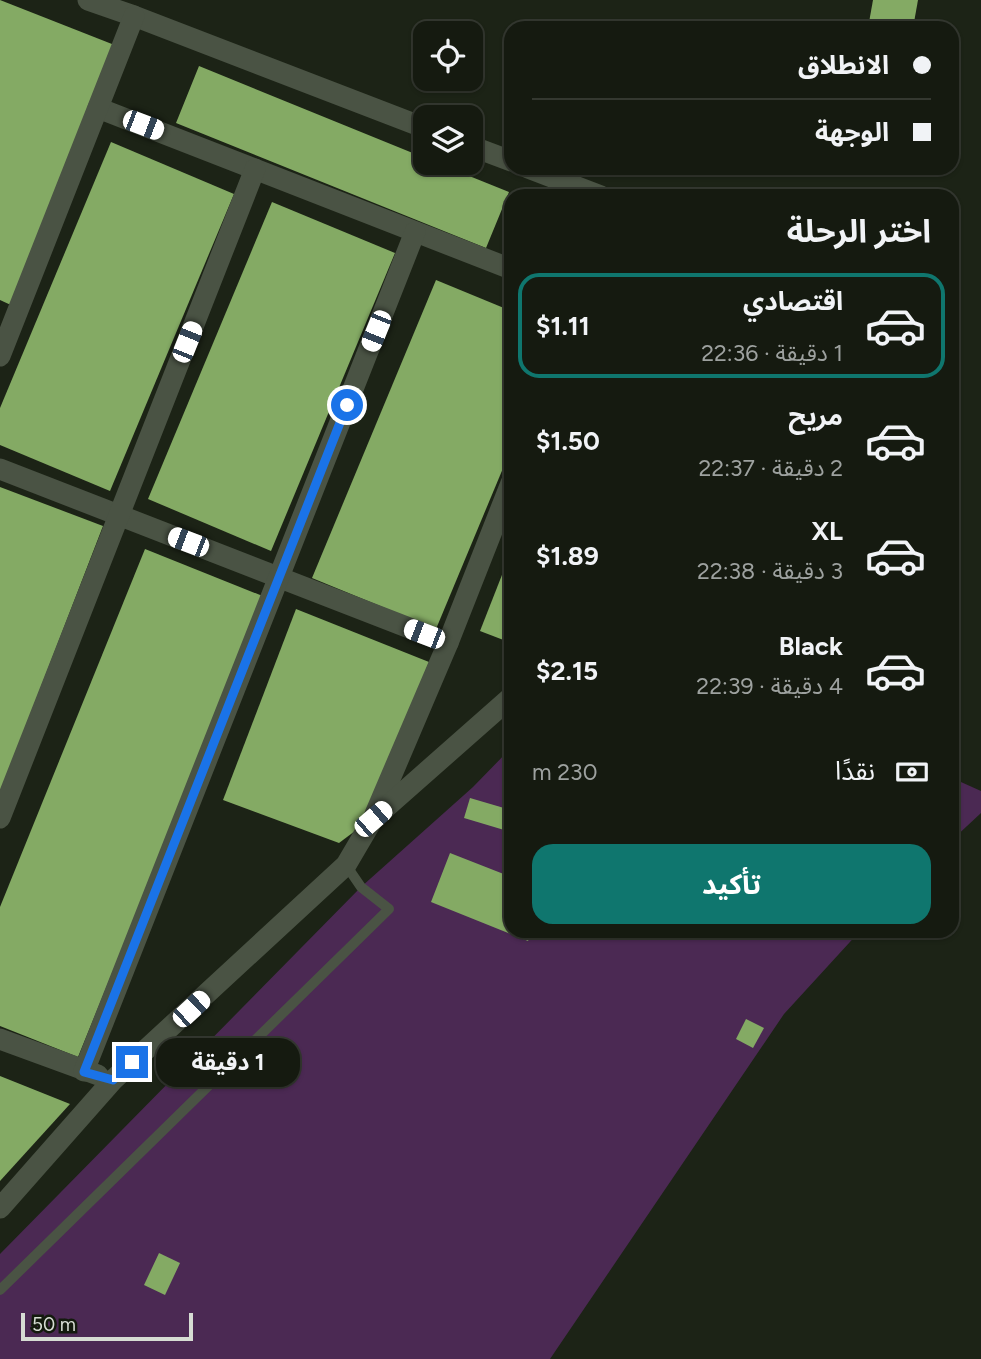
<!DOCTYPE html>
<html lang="ar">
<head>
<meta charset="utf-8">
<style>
	:root { --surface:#151a10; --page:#22271e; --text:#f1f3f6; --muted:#9da19f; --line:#343830; --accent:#0f766e }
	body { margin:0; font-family:Figtree,"Noto Sans Arabic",sans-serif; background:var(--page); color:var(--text); direction:rtl; height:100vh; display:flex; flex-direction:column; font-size:26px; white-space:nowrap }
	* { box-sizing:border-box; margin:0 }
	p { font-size:23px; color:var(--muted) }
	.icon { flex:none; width:38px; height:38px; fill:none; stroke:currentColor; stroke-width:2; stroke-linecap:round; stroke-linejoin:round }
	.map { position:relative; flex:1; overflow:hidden; direction:ltr }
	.drawer { position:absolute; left:504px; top:189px; width:455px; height:749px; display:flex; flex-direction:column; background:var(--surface); border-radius:21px; box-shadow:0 2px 5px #0004,0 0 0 2px var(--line); direction:rtl }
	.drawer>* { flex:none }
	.top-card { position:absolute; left:504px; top:21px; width:455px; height:154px; border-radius:21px; box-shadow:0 2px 5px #0004,0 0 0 2px var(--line); direction:rtl; display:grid; align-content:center; height:154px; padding:0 28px; background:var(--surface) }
	.controls { position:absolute; left:413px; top:21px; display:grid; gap:14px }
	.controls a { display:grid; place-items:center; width:70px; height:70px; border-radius:14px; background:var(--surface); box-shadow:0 2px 5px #0004,0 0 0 2px var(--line); font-size:35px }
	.scale { position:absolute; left:21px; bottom:18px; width:172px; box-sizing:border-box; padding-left:7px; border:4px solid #d6dcd3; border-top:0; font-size:19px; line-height:24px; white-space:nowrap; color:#d6dcd3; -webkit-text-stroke:5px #131a0d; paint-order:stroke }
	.end { position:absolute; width:32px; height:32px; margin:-16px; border:9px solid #1a73e8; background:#fff; box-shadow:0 0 0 4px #fff }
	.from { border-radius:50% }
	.bubble { position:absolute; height:49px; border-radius:21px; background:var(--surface); box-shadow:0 2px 5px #0004,0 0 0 2px var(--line); font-size:23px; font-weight:700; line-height:49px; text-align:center; direction:rtl }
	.car { position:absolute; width:21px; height:42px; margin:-21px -10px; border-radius:9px; box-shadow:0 0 5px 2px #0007; background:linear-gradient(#fff 24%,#345 0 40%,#fff 0 76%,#345 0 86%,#fff 0) }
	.top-card b { display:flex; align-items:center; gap:24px; height:66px; font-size:26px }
	.top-card b+b { border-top:2px solid var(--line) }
	.top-card i { width:18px; height:18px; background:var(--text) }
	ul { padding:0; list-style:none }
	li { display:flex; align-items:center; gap:21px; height:105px; margin:0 14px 10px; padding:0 14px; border:4px solid transparent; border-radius:21px }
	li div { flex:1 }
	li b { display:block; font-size:26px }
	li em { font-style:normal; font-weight:700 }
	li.active { border-color:var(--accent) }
	li>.icon { width:63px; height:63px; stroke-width:1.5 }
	h2 { padding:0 28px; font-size:32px; line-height:84px }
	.pay { display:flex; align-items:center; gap:18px; height:77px; padding:0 28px; font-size:26px }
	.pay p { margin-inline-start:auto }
	.action { display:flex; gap:14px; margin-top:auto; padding:14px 28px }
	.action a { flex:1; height:80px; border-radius:21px; background:var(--accent); color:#fff; font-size:28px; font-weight:700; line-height:80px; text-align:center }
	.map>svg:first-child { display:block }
	.green { fill:#4b2953 }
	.building { fill:#84aa64 }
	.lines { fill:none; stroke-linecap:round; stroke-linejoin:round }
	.lane { stroke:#4a5344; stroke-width:10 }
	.street { stroke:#4a5344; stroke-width:21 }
	.route { stroke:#1a73e8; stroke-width:9 }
</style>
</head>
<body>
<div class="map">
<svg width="981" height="1359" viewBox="0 0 981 1359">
	<rect width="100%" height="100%" fill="#1c2316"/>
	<g class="green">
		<polygon points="511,748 511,931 860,931 784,1014 550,1359 0,1359 0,1254 361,887 473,787"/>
		<polygon points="952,778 981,791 981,813 952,840"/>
	</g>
	<g class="building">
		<polygon points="0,0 117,46 13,306 0,300"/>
		<polygon points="873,0 918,0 913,28 868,28"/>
		<polygon points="199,66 425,158 425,163 437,163 509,192 486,248 176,123"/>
		<polygon points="111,142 234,194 110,491 0,445 0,408"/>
		<polygon points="272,202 395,253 271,551 148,499"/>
		<polygon points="436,280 511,311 511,449 436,629 312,578"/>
		<polygon points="0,487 103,526 0,793"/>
		<polygon points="145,549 265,597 78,1057 0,1026 0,907"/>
		<polygon points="511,552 511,643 480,631"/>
		<polygon points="296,609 429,662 367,822 339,843 223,800"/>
		<polygon points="470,798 511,810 511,832 464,818"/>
		<polygon points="450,853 511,877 511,931 532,931 528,941 431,902"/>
		<polygon points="746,1019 764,1028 753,1048 736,1039"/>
		<polygon points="0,1076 70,1104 0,1181"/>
		<polygon points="159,1253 180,1263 165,1295 144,1285"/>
	</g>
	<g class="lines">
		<polyline class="lane" points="0,1290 389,909 361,887 346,865"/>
		<g class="street">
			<polyline points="88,0 134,16 425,128"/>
			<polyline points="98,108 511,269"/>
			<polyline points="471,146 511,161"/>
			<polyline points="528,168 601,196"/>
			<polyline points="0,356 134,16"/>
			<polyline points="0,469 448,643"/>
			<polyline points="375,814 448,643 511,483"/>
			<polyline points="0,818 255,169"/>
			<polyline points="0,1039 98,1075"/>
			<polyline points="84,1071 415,232"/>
			<polyline points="0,1208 113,1080 346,865 373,819 511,697"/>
		</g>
	</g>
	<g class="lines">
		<polyline class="route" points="132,1062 113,1080 84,1072 347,405"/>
	</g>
</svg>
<div class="controls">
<a><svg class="icon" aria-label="locate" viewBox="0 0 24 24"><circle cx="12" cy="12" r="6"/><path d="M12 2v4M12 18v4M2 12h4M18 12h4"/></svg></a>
<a><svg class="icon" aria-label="layers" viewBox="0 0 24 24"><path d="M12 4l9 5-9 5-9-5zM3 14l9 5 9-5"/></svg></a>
</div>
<div class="scale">50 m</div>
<i class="end from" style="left:347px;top:405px"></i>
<i class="end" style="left:132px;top:1062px"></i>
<div class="bubble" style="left:156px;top:1038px;width:144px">1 دقيقة</div>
<i class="car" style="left:143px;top:125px;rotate:111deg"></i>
<i class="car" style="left:376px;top:331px;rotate:202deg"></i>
<i class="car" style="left:187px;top:342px;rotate:22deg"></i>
<i class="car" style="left:188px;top:542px;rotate:291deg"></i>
<i class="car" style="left:424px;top:634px;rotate:291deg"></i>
<i class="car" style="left:373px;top:819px;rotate:49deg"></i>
<i class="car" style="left:191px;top:1009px;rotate:47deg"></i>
<div class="top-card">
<b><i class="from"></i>الانطلاق</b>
<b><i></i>الوجهة</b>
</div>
<section class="drawer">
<h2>اختر الرحلة</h2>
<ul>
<li class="active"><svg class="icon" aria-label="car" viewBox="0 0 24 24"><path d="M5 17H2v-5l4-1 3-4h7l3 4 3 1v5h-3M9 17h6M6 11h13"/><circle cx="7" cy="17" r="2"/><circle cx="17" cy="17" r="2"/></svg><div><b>اقتصادي</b><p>1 دقيقة · 22:36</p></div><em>$1.11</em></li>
<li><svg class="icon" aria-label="car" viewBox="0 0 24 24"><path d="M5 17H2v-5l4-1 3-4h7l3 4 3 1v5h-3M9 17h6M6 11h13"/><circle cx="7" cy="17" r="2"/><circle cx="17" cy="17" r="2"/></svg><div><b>مريح</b><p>2 دقيقة · 22:37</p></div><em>$1.50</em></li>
<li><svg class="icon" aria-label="car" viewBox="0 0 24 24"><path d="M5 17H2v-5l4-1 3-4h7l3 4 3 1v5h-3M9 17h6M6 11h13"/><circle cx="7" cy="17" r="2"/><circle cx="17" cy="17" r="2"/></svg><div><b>XL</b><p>3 دقيقة · 22:38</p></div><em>$1.89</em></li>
<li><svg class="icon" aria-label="car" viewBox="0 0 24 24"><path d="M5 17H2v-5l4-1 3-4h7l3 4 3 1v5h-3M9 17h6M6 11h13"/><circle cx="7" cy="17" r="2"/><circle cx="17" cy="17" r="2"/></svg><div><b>Black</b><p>4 دقيقة · 22:39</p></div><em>$2.15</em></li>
</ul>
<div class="pay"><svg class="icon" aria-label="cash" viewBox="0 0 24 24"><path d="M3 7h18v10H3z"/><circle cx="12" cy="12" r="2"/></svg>نقدًا<p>230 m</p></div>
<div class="action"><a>تأكيد</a></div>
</section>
</div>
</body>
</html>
